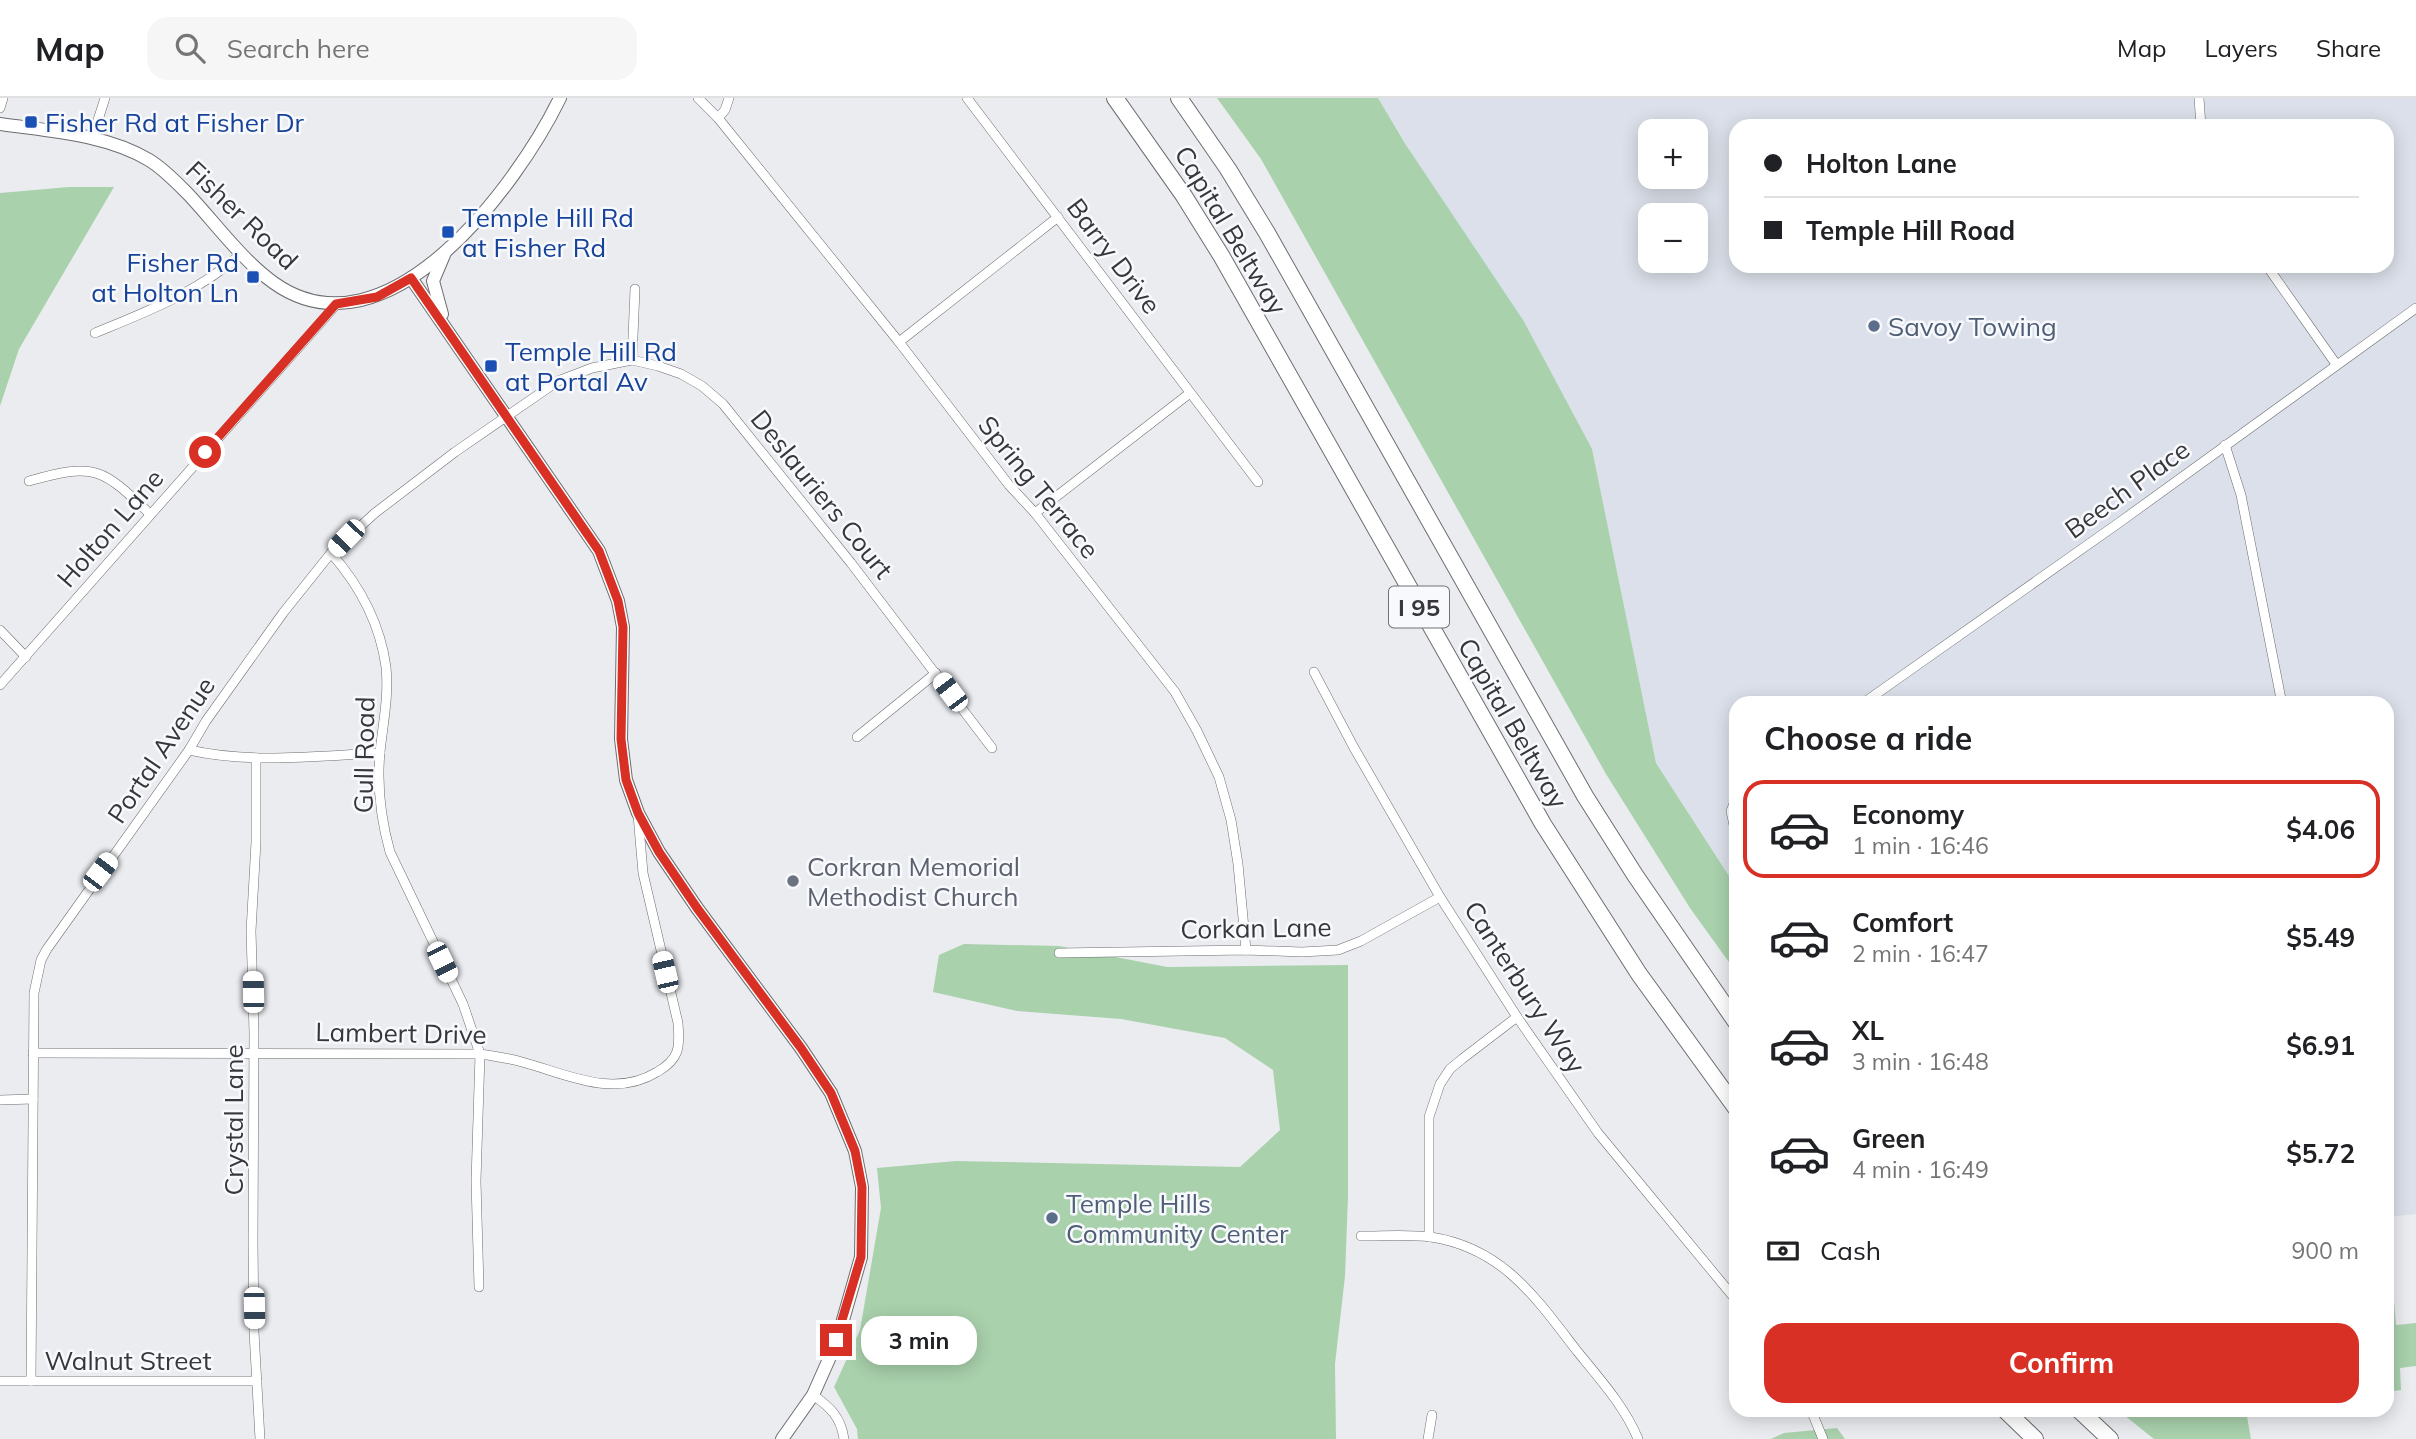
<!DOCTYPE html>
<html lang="en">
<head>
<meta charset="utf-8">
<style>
	:root { --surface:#fff; --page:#f6f6f6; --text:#202124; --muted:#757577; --line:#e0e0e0; --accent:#d93025 }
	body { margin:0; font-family:Mulish,sans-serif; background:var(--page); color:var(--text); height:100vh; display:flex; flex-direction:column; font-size:26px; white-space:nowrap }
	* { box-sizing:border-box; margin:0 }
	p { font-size:23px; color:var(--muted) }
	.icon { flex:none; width:38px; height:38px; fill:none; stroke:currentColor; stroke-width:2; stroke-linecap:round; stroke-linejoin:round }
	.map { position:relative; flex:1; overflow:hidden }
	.details { position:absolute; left:1729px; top:598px; width:665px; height:721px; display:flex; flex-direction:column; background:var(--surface); border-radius:21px; box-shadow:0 4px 18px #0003 }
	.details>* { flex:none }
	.hud { position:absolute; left:1729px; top:21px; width:665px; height:154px; border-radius:21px; box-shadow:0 4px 18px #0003; display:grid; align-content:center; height:154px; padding:0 35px; background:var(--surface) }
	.controls { position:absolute; left:1638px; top:21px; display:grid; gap:14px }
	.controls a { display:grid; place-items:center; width:70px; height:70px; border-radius:14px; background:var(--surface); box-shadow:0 4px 18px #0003; font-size:35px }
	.end { position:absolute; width:32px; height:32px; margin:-16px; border:9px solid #d93025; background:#fff; box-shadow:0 0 0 4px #fff }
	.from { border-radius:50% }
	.bubble { position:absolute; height:49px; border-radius:21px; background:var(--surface); box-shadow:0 4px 18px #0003; font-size:23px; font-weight:700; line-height:49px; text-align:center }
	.car { position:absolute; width:21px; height:42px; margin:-21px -10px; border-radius:9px; box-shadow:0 0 5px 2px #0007; background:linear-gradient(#fff 24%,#345 0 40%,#fff 0 76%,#345 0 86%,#fff 0) }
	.hud b { display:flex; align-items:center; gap:24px; height:66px; font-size:26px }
	.hud b+b { border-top:2px solid var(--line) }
	.hud i { width:18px; height:18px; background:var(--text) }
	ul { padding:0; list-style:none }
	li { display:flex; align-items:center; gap:21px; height:98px; margin:0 14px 10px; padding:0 21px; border:4px solid transparent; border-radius:21px }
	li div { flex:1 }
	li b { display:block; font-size:26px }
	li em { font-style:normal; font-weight:700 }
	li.selected { border-color:var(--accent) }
	li>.icon { width:63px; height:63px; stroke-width:1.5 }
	h2 { padding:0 35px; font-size:32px; line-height:84px }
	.pay { display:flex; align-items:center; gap:18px; height:77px; padding:0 35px; font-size:26px }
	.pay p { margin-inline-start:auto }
	.cta { display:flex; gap:14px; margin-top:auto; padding:14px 35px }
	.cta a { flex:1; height:80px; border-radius:21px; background:var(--accent); color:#fff; font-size:28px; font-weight:700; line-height:80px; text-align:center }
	header { display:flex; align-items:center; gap:42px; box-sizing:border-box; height:98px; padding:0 35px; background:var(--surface); border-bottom:2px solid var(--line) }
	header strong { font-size:33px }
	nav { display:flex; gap:38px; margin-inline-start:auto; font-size:24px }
	.search { width:490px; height:63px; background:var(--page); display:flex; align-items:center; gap:18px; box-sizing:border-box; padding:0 24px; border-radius:21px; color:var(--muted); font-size:26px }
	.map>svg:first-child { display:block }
	.built { fill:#dbe0ea; fill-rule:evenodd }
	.green { fill:#a9d1ac }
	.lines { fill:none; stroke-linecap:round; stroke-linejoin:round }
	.street-casing { stroke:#6c6d70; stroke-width:10 }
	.secondary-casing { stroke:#6c6d70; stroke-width:14 }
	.highway-casing { stroke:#6c6d70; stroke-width:18 }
	.street { stroke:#fff; stroke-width:9 }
	.secondary { stroke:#fff; stroke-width:12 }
	.highway { stroke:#fff; stroke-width:16 }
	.route { stroke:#d93025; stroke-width:9 }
	.transit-dot { fill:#1a4fb4; stroke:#f8f9fd; stroke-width:2.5 }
	.service-dot { fill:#5c6f8a; stroke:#f8f9fd; stroke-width:2.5 }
	.worship-dot { fill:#6b7280; stroke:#f8f9fd; stroke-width:2.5 }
	.labels { text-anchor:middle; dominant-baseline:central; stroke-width:5; stroke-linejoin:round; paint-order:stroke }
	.shield { fill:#f8f9fd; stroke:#717174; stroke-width:2 }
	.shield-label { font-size:24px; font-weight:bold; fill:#373739 }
	.transit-label { font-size:26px; fill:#164399; stroke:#f8f9fd; text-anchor:start }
	.street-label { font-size:26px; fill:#373739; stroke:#f8f9fd }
	.service-label { font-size:26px; fill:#4e5e75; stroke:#f8f9fd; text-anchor:start }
	.worship-label { font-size:26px; fill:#5b616d; stroke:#f8f9fd; text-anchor:start }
</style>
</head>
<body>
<header>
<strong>Map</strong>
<div class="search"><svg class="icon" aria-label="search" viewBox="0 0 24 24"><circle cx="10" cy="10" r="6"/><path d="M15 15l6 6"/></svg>Search here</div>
<nav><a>Map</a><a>Layers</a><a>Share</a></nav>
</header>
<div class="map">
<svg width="2416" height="1341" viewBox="0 0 2416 1341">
	<rect width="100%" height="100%" fill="#eaecf0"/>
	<path class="built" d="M1378 0H2416V1116L2387 1119V606H1736V789L1656 665 1592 351ZM1736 28H2387V168H1736ZM1650 33H1696V79H1650ZM1650 117H1696V163H1650Z"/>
	<g class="green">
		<polygon points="1217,0 1378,0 1406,47 1523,222 1592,351 1656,665 1736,789 1736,874 1690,810 1606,676 1261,61"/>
		<polygon points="69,89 114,89 19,251 0,308 0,95"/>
		<polygon points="964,846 1059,848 1167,869 1348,867 1348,1098 1345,1178 1335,1266 1336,1341 858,1341 857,1331 834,1289 860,1232 881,1110 877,1070 956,1063 1240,1069 1280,1032 1273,972 1225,940 1121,921 1017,913 933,894 939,857"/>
		<polygon points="2387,1119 2396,1227 2416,1225 2416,1268 2400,1270 2401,1292 2387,1294"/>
		<polygon points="2119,1313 2246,1313 2251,1341 2154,1341"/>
		<polygon points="1837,1330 1845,1341 1771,1341 1784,1335"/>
	</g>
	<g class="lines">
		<g class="street-casing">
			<g id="street">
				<polyline points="698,0 718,20 899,244 1009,387 1035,415 1175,594 1197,633 1219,679 1231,722 1238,766 1246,852"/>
				<polyline points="967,0 1258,384"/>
				<polyline points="2199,0 2201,28"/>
				<polyline points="0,10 3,0"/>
				<polyline points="718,20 725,12 729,0"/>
				<polyline points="92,41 105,0"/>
				<polyline points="2267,168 2336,266"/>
				<path d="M95 235C148 213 199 194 242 155"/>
				<polyline points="899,244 1058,119"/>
				<polyline points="632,262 635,191"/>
				<polyline points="2225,347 2241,397 2282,606"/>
				<path d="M29 383C95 364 102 370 150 416"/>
				<polyline points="1035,415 1190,295"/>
				<path d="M331 455C360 488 380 525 386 569 389 598 383 625 380 654 377 687 381 722 390 754L463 906 480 956 476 1083 479 1189"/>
				<polyline points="0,532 26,559"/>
				<polyline points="1314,574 1353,648 1440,799 1517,919 1598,1035 1736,1202"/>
				<polyline points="0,587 336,207"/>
				<polyline points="1862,606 2120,424 2416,210"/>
				<polyline points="857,639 936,575"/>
				<path d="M189 652C251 666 316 658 380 655"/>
				<polyline points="256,660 256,744 251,833 254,934 253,1144 254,1234 260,1341"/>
				<polyline points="1736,701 1731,713 1736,737"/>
				<polyline points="1059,855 1246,852 1302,854 1338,852 1361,843 1440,799"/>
				<path d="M33 955 480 956C494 958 508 960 522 964 567 976 613 1001 657 974 680 961 680 949 678 925L643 775 638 717"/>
				<polyline points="0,1002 33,1001"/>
				<path d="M1361 1138C1384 1138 1409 1136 1431 1139 1503 1150 1536 1200 1577 1253 1599 1280 1625 1309 1638 1341"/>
				<polyline points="1429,1139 1429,1019 1440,986 1450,971 1462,961 1517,919"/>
				<polyline points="0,1283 257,1283"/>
				<polyline points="31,1283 34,895 41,862 47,851 189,652 206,623 283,515 331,455 375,415 455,354 558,283 592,270 632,262 658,268 681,276 702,288 723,306 851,465 992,650"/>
				<path d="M813 1297C830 1309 841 1319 844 1341"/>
				<polyline points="1811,1312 1823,1341"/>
				<polyline points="1428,1341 1432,1317"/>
			</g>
		</g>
		<g class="secondary-casing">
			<g id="secondary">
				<path d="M0 26C49 33 106 36 149 62 164 71 177 85 189 97 216 126 242 162 274 185 387 265 517 88 560 0"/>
				<polyline points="411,180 599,453 618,503 623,529 621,641 626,682 638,715 659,754 697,810 801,950 831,995 855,1053 862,1089 861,1159 837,1243 813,1297 782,1341"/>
				<polyline points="442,216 433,183 444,157"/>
			</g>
		</g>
		<g class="highway-casing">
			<g id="highway">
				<polyline points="1115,0 1184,98 1222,159 1543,726 1639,876 1736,1010"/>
				<polyline points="1179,0 1228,71 1267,135 1585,698 1635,777 1736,924"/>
				<polyline points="2005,1312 2035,1341"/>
				<polyline points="2079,1312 2110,1341"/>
			</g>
		</g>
		<use href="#street" class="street"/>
		<use href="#secondary" class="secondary"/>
		<use href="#highway" class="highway"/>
	</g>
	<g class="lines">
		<polyline class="route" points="205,354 336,206 377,199 411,180 599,453 618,503 623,529 621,641 626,682 638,715 659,754 697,810 801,950 831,995 855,1053 862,1089 861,1159 836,1242"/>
	</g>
	<g class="transit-dot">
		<rect x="24" y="17" width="14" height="14" rx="3.5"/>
		<rect x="441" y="127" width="14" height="14" rx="3.5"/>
		<rect x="246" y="172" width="14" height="14" rx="3.5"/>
		<rect x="484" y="261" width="14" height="14" rx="3.5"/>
	</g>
	<g class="service-dot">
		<circle cx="1874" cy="228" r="7"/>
		<circle cx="1052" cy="1120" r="7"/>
	</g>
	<circle class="worship-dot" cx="793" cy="783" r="7"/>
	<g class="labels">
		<rect class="shield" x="1389" y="488.5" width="60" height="41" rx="5"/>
		<g class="shield-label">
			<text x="1419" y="509">I 95</text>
		</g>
		<g class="transit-label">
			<text x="45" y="24">Fisher Rd at Fisher Dr</text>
			<text x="462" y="119">Temple Hill Rd<tspan x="462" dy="30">at Fisher Rd</tspan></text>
			<text x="239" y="164" text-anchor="end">Fisher Rd<tspan x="239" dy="30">at Holton Ln</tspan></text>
			<text x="505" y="253">Temple Hill Rd<tspan x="505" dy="30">at Portal Av</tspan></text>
		</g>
		<g class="street-label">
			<text transform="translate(242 117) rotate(44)">Fisher Road</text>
			<text transform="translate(1231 132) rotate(59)">Capital Beltway</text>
			<text transform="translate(1114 158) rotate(53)">Barry Drive</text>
			<text transform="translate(1039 389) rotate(51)">Spring Terrace</text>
			<text transform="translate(2127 391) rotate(-36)">Beech Place</text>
			<text transform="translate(822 396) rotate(51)">Deslauriers Court</text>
			<text transform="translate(110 430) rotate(-49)">Holton Lane</text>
			<text transform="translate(1513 625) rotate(60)">Capital Beltway</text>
			<text transform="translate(161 652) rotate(-56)">Portal Avenue</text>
			<text transform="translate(364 657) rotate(-89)">Gull Road</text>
			<text transform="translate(1256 830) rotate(-1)">Corkan Lane</text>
			<text transform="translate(1525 889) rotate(57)">Canterbury Way</text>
			<text transform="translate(401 935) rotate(1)">Lambert Drive</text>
			<text transform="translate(233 1022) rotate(-90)">Crystal Lane</text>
			<text x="128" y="1262">Walnut Street</text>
		</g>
		<g class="service-label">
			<text x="1888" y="228">Savoy Towing</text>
			<text x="1066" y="1105">Temple Hills<tspan x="1066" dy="30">Community Center</tspan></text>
		</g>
		<g class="worship-label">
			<text x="807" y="768">Corkran Memorial<tspan x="807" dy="30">Methodist Church</tspan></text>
		</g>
	</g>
</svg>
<div class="controls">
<a>+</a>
<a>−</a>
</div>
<i class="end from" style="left:205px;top:354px"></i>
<i class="end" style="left:836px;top:1242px"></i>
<div class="bubble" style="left:861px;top:1218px;width:116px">3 min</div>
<i class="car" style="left:346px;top:440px;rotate:224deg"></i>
<i class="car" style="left:950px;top:594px;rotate:323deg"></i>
<i class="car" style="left:100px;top:774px;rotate:37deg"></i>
<i class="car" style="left:442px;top:864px;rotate:154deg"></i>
<i class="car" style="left:665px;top:874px;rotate:347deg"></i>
<i class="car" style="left:253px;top:894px;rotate:359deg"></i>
<i class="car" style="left:254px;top:1210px;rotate:179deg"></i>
<div class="hud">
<b><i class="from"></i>Holton Lane</b>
<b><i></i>Temple Hill Road</b>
</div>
<section class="details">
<h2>Choose a ride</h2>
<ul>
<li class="selected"><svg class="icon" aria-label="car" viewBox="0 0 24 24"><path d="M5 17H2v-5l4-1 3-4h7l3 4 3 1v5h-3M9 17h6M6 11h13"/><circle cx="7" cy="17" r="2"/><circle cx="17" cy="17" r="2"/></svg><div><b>Economy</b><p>1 min · 16:46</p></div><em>$4.06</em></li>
<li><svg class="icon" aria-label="car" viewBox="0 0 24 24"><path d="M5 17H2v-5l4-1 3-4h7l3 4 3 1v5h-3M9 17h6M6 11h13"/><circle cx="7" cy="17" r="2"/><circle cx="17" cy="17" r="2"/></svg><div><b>Comfort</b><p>2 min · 16:47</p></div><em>$5.49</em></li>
<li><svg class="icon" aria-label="car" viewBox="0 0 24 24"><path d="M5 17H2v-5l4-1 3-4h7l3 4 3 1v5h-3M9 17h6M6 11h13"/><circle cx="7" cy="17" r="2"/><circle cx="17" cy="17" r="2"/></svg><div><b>XL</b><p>3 min · 16:48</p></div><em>$6.91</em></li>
<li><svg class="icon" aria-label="car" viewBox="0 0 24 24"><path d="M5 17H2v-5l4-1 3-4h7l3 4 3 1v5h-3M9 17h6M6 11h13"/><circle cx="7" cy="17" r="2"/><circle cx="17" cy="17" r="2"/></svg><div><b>Green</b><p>4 min · 16:49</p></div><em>$5.72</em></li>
</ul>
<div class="pay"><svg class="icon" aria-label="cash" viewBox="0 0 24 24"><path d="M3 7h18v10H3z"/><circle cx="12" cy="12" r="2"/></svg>Cash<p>900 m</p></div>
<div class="cta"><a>Confirm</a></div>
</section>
</div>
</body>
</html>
